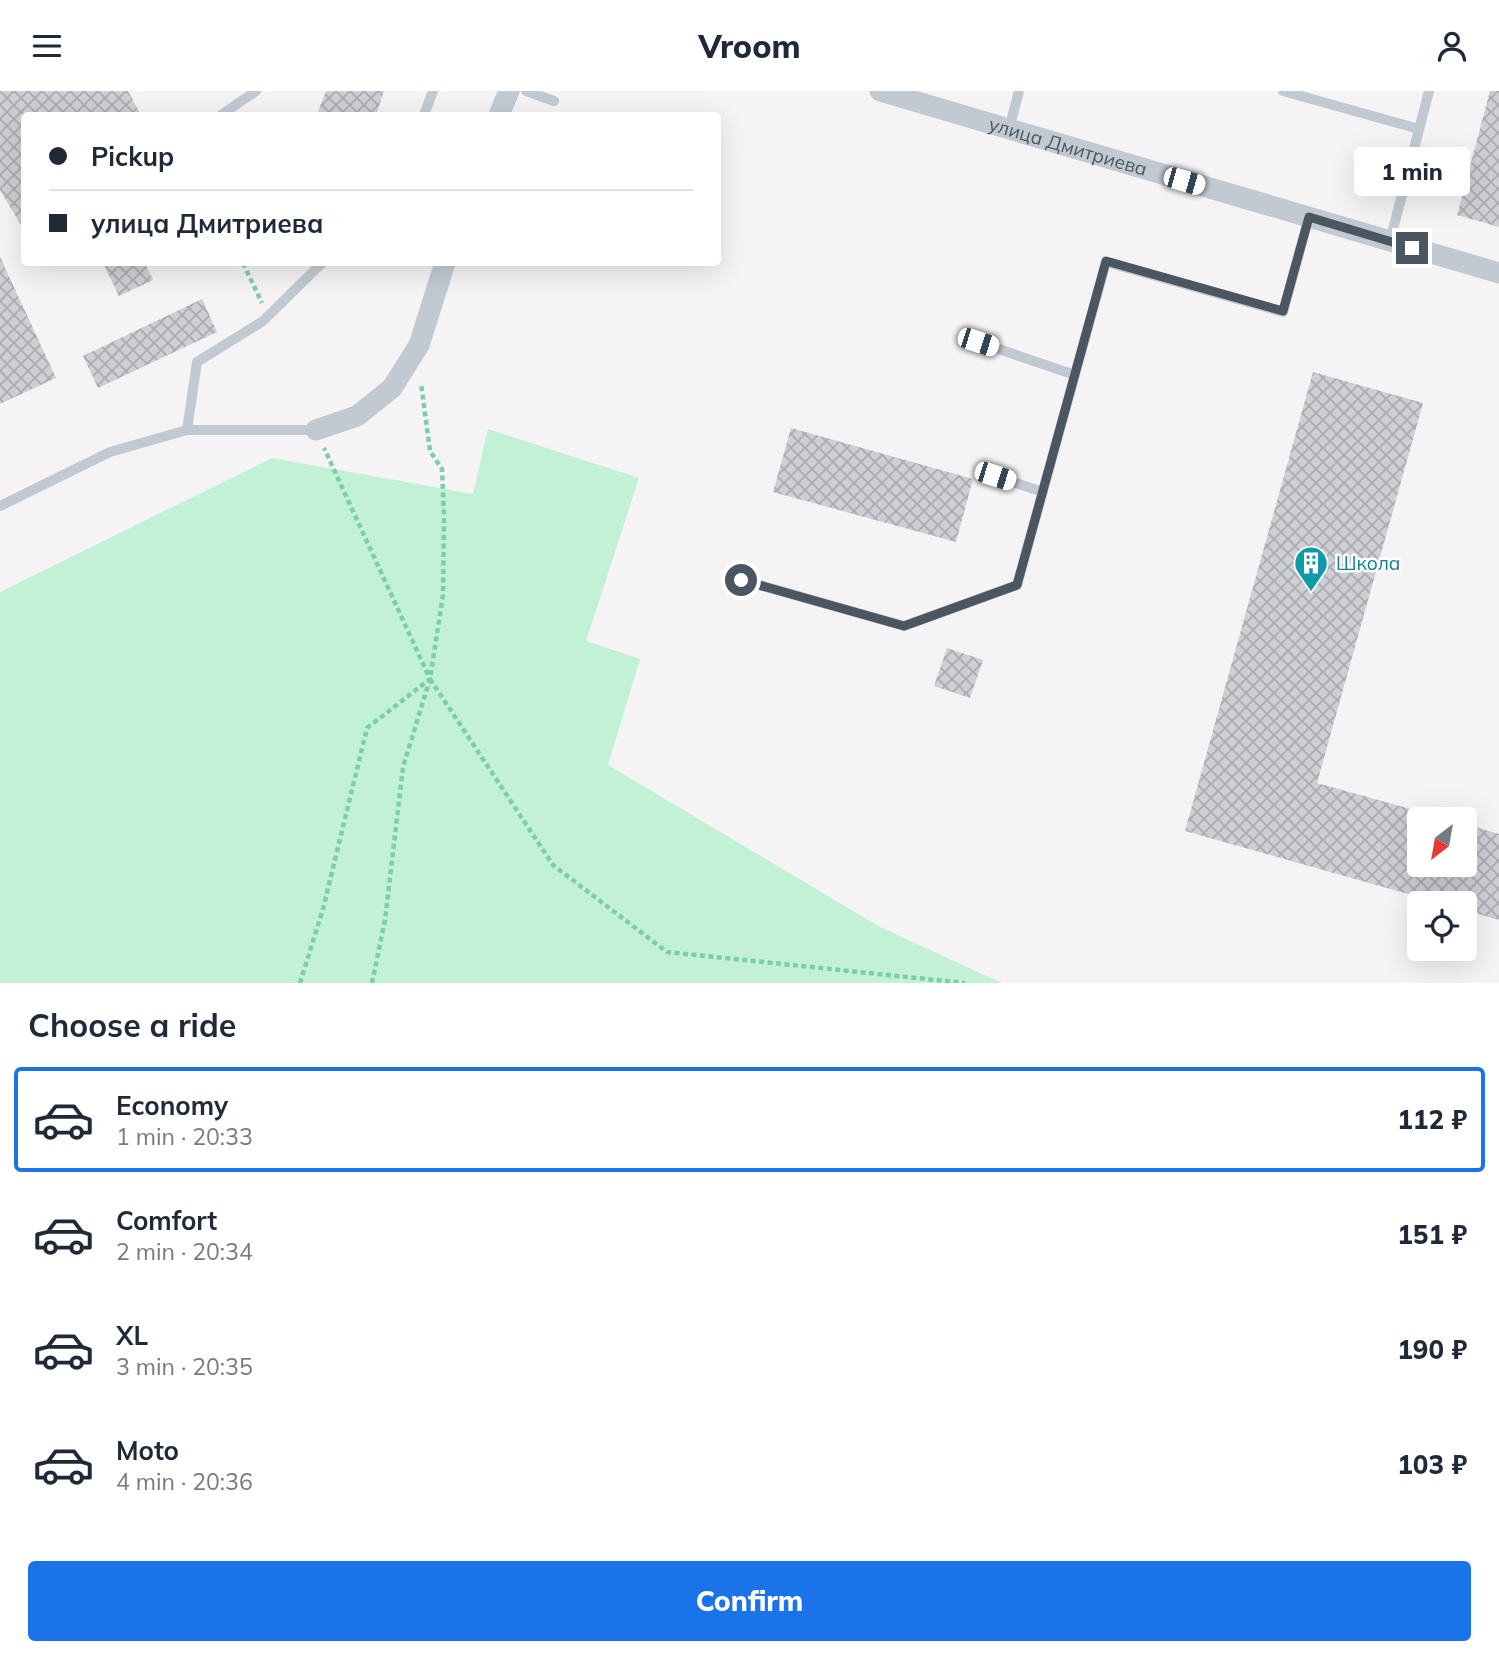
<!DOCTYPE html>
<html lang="en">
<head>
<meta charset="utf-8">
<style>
	:root { --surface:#fff; --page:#f6f6f7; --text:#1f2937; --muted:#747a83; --line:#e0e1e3; --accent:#1a73e8 }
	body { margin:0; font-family:Mulish,sans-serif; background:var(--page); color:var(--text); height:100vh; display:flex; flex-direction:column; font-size:26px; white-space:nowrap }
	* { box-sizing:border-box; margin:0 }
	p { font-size:23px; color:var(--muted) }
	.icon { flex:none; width:38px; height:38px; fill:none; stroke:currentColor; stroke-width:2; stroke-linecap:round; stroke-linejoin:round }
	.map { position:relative; height:892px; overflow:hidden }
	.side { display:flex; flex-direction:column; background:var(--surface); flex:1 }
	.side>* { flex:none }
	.banner { position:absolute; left:21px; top:21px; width:700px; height:154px; border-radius:7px; box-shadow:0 7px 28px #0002; display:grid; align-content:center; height:154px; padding:0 28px; background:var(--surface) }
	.needle { width:46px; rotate:211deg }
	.tools { position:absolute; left:1407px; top:716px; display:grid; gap:14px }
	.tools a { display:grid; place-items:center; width:70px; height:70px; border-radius:7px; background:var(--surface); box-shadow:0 7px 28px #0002; font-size:35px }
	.end { position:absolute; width:32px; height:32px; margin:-16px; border:9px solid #4a5661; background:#fff; box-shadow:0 0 0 4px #fff }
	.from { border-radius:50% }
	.bubble { position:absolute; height:49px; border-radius:7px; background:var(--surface); box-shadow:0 7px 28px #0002; font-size:23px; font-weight:800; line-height:49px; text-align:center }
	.car { position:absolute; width:21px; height:42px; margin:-21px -10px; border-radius:9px; box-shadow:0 0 5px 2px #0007; background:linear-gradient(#fff 24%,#345 0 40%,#fff 0 76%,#345 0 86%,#fff 0) }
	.banner b { display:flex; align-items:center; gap:24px; height:66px; font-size:26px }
	.banner b+b { border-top:2px solid var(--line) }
	.banner i { width:18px; height:18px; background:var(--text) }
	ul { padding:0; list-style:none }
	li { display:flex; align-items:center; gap:21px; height:105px; margin:0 14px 10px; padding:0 14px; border:4px solid transparent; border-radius:7px }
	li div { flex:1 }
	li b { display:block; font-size:26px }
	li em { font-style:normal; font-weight:800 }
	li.active { border-color:var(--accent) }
	li>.icon { width:63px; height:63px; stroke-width:1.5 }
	h2 { padding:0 28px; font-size:32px; line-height:84px }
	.action { display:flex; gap:14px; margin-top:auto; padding:14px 28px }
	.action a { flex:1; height:80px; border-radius:7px; background:var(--accent); color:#fff; font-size:28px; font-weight:800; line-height:80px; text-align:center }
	header { display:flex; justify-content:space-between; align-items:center; height:91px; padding:0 28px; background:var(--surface); font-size:32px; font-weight:800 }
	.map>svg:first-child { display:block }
	.grass { fill:#c3f1d5 }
	.building { fill:url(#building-cross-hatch) }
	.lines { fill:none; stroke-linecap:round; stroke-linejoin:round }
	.path { stroke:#7ad0a6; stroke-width:4.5; stroke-dasharray:5 3.5; stroke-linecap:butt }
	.service { stroke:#c1cad2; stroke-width:10 }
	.minor { stroke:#c1cad2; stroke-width:21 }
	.route { stroke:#4a5661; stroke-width:9 }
	.labels { text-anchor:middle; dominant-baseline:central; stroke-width:5; stroke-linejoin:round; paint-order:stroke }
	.street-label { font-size:19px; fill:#4a5661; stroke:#fff }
	.culture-label { font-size:19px; fill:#0d838f; stroke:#fff; text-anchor:start }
</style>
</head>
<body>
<header><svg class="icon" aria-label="menu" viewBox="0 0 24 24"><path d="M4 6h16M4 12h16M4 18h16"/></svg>Vroom<svg class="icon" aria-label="person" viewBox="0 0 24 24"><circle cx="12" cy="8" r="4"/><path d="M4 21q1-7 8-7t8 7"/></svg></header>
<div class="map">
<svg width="1499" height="892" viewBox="0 0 1499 892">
	<defs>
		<pattern id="building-cross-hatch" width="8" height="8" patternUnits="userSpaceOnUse" patternTransform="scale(1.75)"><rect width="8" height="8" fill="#cdcfd5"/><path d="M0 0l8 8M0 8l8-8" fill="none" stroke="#a8abb0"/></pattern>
	</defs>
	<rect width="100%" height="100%" fill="#f5f3f3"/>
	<polygon class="grass" points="488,338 639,387 586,550 640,568 608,674 880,836 1002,892 0,892 0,501 272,367 473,403"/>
	<g class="building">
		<polygon points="0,0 128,0 141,24 24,24 24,132 21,134 0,99"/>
		<polygon points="326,0 384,0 376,24 317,24"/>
		<polygon points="1490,0 1499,0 1499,136 1457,124"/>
		<polygon points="0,166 56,287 0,313"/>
		<polygon points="103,172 145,172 153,189 119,205"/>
		<polygon points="202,208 217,241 98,297 83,265"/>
		<polygon points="1313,281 1423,312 1317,692 1443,727 1419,728 1419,774 1465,774 1465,733 1499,743 1499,829 1465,819 1465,812 1440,812 1185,740"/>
		<polygon points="791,337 973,388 956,451 773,401"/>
		<polygon points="947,557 983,569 970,607 934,595"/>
	</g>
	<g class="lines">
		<g class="path">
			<polyline points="243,172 262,212"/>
			<polyline points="430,588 553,774 667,861 965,892"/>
			<polyline points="300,892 323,818 367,637 430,588 324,357"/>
			<polyline points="372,892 385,829 403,676 430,588 443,504 444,424 442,378 430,360 421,292"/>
		</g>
		<g class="service">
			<polyline points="526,0 554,10"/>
			<polyline points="1283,0 1419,38"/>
			<polyline points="221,24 256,0"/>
			<polyline points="424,24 433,0"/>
			<polyline points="1009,38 1019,0"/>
			<polyline points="1390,150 1429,0"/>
			<polyline points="978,251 1075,284"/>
			<polyline points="187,339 197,271 263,230 322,172"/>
			<polyline points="995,385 1043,401"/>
			<polyline points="0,415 110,361 187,339 316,339"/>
			<polyline points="742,489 904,535 1017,494 1106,171 1283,221 1309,126"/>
		</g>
		<g class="minor">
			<path id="s1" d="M880 0 1499 182"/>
			<polyline points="499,24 509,0"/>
			<polyline points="316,339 357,325 392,297 419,254 445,172"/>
		</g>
	</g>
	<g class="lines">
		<polyline class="route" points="741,489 904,535 1017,494 1106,170 1283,220 1309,126 1412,157"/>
	</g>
	<defs>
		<g id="building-pin" transform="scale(1.75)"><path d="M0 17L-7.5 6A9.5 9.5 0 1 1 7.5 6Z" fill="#0f9aa8" stroke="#fff"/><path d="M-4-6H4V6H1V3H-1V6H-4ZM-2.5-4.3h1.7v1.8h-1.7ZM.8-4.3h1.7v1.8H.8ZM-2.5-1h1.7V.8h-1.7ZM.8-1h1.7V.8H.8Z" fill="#fff"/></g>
	</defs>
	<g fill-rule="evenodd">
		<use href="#building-pin" x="1311" y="472"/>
	</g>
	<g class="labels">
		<g class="street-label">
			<text stroke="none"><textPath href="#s1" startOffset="196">улица Дмитриева</textPath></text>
		</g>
		<g class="culture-label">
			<text x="1336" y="472">Школа</text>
		</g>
	</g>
</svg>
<div class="tools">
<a><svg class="needle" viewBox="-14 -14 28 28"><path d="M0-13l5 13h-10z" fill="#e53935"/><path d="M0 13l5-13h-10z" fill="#747a83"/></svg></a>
<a><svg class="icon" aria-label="locate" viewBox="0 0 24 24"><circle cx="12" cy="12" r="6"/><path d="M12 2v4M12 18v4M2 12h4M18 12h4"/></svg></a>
</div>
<i class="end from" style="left:741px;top:489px"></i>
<i class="end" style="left:1412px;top:157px"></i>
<div class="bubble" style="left:1354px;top:56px;width:116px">1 min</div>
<i class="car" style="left:1184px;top:90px;rotate:106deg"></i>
<i class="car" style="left:978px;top:251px;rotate:108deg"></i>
<i class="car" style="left:995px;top:385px;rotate:108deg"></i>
<div class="banner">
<b><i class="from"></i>Pickup</b>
<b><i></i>улица Дмитриева</b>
</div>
</div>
<section class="side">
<h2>Choose a ride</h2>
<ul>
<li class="active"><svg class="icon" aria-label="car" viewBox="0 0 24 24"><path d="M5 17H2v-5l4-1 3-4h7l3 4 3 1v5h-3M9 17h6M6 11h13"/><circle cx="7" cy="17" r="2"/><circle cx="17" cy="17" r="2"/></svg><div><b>Economy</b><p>1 min · 20:33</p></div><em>112 ₽</em></li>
<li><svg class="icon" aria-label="car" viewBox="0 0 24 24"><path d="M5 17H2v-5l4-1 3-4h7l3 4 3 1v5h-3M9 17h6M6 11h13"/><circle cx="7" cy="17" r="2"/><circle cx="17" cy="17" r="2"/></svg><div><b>Comfort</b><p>2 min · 20:34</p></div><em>151 ₽</em></li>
<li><svg class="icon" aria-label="car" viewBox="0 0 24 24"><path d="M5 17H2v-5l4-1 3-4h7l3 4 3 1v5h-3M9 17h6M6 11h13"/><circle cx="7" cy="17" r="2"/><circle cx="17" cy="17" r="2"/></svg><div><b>XL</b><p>3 min · 20:35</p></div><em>190 ₽</em></li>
<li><svg class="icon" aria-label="car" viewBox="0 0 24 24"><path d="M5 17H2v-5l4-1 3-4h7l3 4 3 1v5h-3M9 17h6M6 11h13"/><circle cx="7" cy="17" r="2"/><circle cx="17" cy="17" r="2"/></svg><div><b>Moto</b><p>4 min · 20:36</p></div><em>103 ₽</em></li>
</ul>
<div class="action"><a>Confirm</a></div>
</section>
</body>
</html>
